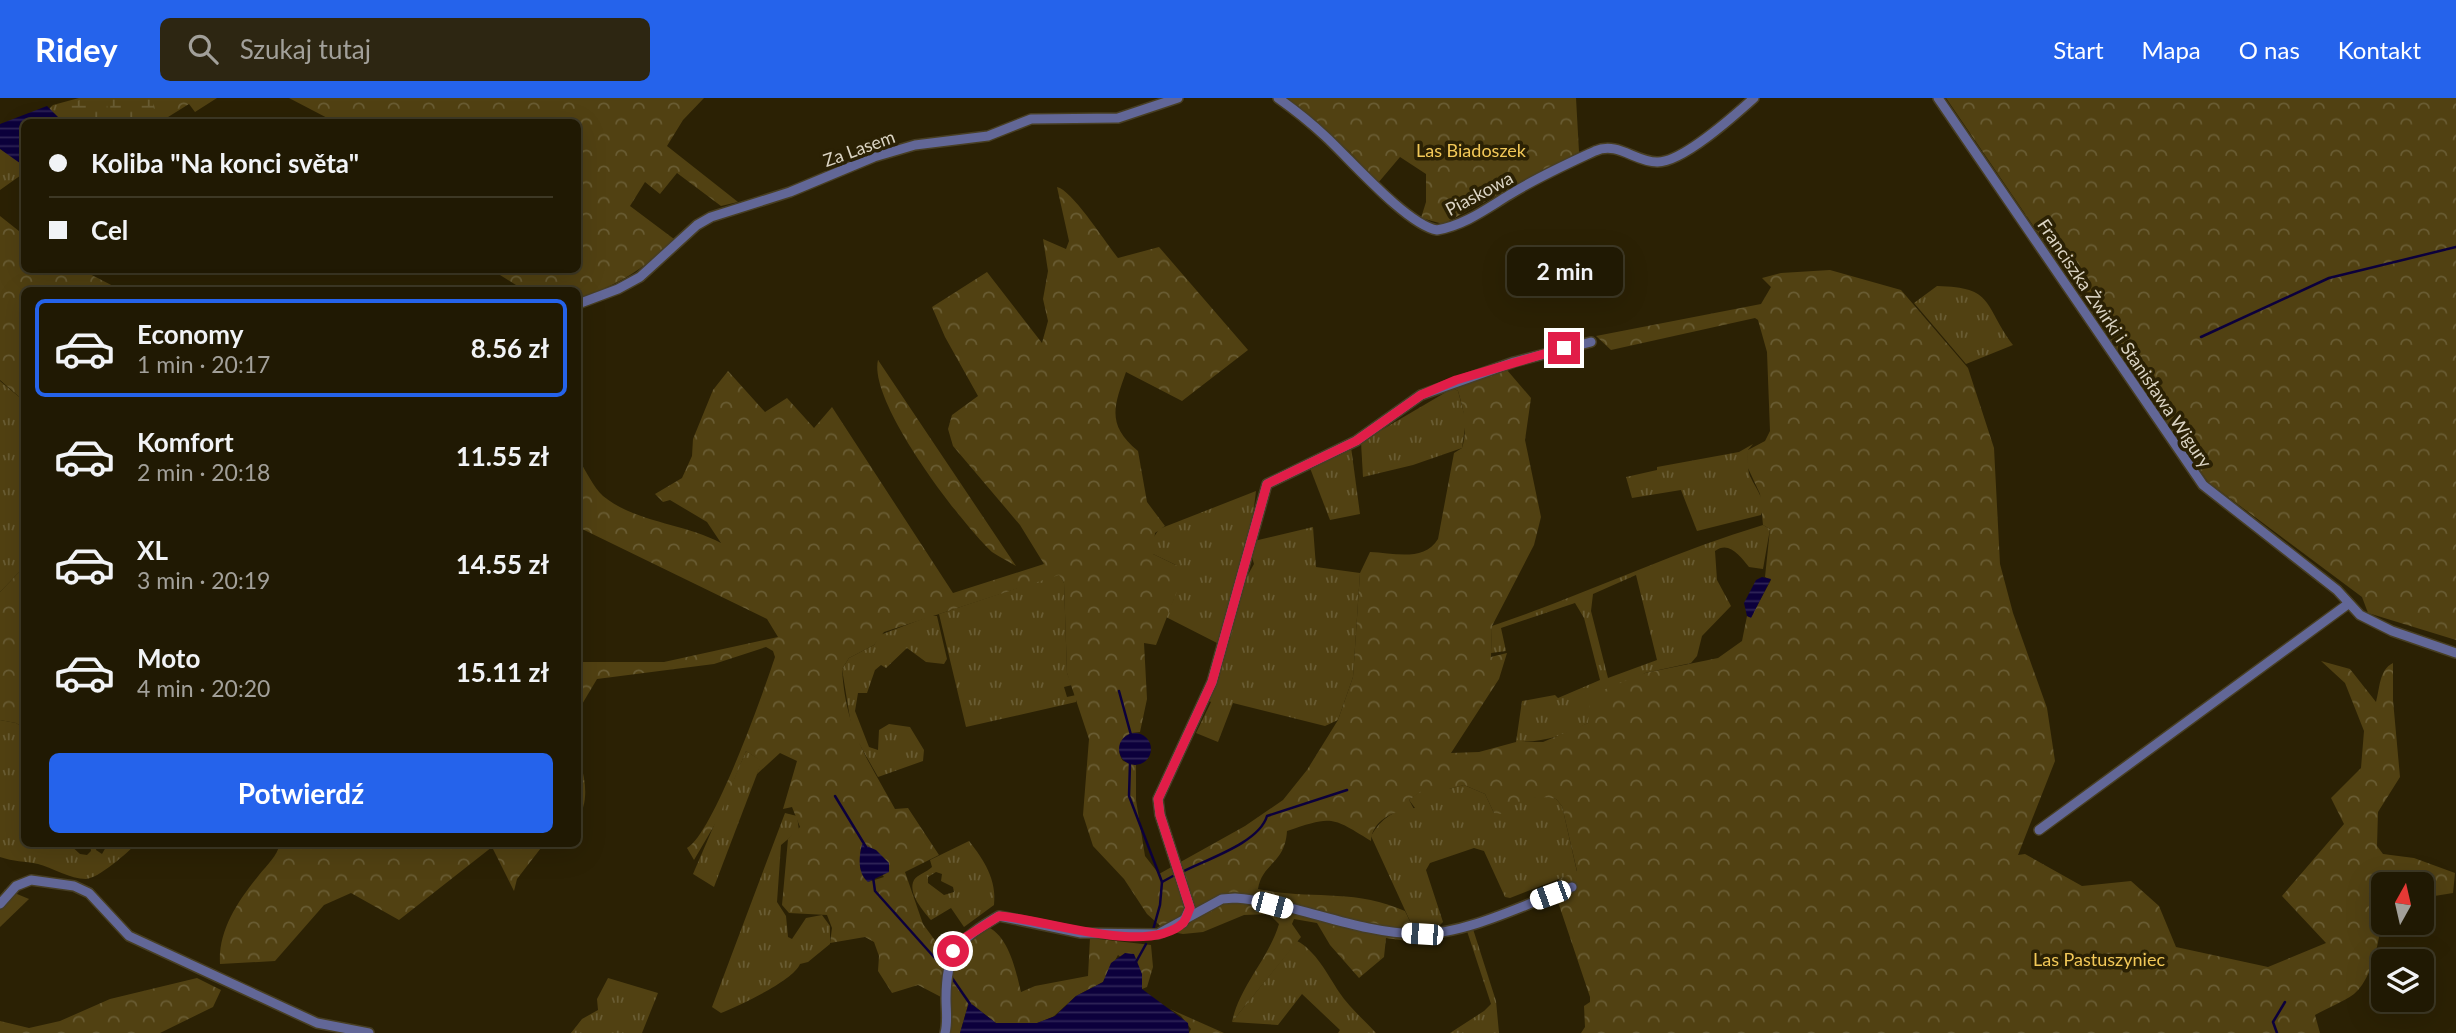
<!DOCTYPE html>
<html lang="pl">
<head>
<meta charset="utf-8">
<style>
	:root { --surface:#201903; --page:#2d2612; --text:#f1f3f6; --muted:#a2a09a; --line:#3d3825; --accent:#2563eb }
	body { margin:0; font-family:Lato,sans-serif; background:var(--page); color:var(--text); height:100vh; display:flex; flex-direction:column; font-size:26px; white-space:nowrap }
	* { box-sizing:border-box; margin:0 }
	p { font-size:23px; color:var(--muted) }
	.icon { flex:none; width:38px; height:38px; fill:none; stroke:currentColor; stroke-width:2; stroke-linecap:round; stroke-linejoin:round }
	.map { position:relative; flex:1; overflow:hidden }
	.drawer { position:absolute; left:21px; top:189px; width:560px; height:560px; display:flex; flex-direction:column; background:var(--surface); border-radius:10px; box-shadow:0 7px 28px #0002,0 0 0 2px var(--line) }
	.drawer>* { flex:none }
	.guide { position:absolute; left:21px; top:21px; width:560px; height:154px; border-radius:10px; box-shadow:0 7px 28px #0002,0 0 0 2px var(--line); display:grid; align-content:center; height:154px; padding:0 28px; background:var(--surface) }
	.needle { width:46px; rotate:8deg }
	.controls { position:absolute; left:2371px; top:774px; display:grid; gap:14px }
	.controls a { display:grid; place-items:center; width:63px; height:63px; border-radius:10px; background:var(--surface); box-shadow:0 7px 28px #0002,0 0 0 2px var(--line); font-size:35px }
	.end { position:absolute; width:32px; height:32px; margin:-16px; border:9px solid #e11d48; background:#fff; box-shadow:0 0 0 4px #fff }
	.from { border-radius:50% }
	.bubble { position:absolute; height:49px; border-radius:10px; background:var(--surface); box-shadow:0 7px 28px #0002,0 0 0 2px var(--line); font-size:23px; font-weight:700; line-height:49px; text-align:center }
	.car { position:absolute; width:21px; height:42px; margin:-21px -10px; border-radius:9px; box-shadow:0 0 5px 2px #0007; background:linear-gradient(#fff 24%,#345 0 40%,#fff 0 76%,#345 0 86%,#fff 0) }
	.guide b { display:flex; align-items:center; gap:24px; height:66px; font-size:26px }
	.guide b+b { border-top:2px solid var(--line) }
	.guide i { width:18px; height:18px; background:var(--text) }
	ul { padding:12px 0 0; list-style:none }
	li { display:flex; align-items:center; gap:21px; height:98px; margin:0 14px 10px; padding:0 14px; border:4px solid transparent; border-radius:10px }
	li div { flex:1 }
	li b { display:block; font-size:26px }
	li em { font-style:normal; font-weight:700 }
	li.selected { border-color:var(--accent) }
	li>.icon { width:63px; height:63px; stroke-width:1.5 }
	.cta { display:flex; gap:14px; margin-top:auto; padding:14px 28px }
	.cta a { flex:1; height:80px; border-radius:10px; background:var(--accent); color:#fff; font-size:28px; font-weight:700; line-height:80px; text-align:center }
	header { display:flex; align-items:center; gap:42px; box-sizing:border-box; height:98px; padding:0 35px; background:var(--accent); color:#fff }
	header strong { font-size:33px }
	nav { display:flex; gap:38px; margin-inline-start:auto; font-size:24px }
	.search { width:490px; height:63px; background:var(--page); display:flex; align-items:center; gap:18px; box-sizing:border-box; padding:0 24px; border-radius:10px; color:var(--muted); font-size:26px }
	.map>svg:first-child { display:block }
	.grass { fill:url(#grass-tufts); fill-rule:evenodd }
	.forest { fill:url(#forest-crowns); fill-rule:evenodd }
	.wetland { fill:url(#wetland-marsh) }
	.water { fill:url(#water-rules) }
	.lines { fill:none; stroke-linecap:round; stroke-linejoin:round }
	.stream { stroke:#0c003c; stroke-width:2.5 }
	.minor-casing { stroke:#473e23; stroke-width:12 }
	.minor { stroke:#626797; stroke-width:9 }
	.route { stroke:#e11d48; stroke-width:9 }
	.labels { text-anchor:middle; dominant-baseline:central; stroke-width:7; stroke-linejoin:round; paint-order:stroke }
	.street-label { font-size:18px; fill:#dbd4c4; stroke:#2b2104 }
	.park-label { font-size:18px; fill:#f2c858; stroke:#2b2104 }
</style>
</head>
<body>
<header>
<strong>Ridey</strong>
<div class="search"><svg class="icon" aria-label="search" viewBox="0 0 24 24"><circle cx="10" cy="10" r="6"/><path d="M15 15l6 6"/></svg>Szukaj tutaj</div>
<nav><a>Start</a><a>Mapa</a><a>O nas</a><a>Kontakt</a></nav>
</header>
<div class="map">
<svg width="2456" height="935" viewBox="0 0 2456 935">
	<defs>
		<pattern id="grass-tufts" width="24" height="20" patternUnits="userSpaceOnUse" patternTransform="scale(1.75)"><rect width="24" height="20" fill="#514112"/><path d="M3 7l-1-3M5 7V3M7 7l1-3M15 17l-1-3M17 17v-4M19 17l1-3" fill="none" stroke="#695c33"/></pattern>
		<pattern id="forest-crowns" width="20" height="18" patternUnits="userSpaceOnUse" patternTransform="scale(1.75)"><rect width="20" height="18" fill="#514112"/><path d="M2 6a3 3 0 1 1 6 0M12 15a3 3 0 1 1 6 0" fill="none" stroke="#695c33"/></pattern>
		<pattern id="wetland-marsh" width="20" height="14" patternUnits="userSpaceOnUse" patternTransform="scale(1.75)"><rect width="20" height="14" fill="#514112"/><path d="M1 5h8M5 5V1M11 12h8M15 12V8" fill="none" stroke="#695c33"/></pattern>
		<pattern id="water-rules" width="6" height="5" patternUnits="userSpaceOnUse" patternTransform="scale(1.75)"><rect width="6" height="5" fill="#0c003c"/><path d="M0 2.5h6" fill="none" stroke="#2f2457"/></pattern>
	</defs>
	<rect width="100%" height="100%" fill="#2b2104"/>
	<g class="grass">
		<polygon points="79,0 141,0 150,24 24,24 24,75 0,92 0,28 42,18 53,7"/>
		<path d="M1937 188C1995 189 1983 207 2013 247L1966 266 1914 205Z"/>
		<polygon points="0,283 24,303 24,469 0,494"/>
		<polygon points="1453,290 1458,293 1466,323 1462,350 1413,367 1363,379 1361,344"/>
		<path d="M1753 346 1748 352C1748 361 1747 373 1751 380 1757 393 1767 403 1761 417L1697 433 1681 392 1632 400 1626 379 1657 372V369L1739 354Z"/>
		<polygon points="1351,349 1360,416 1330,422 1310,370"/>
		<polygon points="1256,393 1253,417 1219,546 1166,519 1174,500 1176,467 1153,456 1152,442 1159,431"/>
		<path d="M1763 427 1770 431 1763 471 1749 469C1741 459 1729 442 1715 453L1717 482 1731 508 1702 538 1697 558 1691 565 1645 575 1592 610 1588 625C1563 638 1544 644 1516 644L1522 603 1555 597 1558 600 1600 582 1584 520 1575 505 1501 530 1506 553 1491 555 1492 528C1584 497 1670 455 1763 427ZM1636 477 1657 562 1608 580 1591 513 1593 496Z"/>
		<polygon points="1313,429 1316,469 1360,475 1353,579 1338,622 1325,628 1233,605 1218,644 1196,635 1211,604 1207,602 1245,482 1254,466 1251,456 1254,443"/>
		<polygon points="1059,476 1064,485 1067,575 1072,587 1064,589 1067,599 1076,597 1076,604 966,629 939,516"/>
		<polygon points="930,518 937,518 947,561 944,566 926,564 907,550 886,570 881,567 875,572 867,595 858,595 855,613 869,649 878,652 879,632 889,626 910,629 924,652 923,663 878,679 852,633 842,571 849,560 874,547 880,537"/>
		<path d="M0 622 16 625 24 630V746H69L80 756 87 757 91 753 90 746H97L96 752 102 756 106 749 104 746H136C127 755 99 780 86 781 70 781 53 770 38 766 24 763 14 764 0 759Z"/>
		<polygon points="746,653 762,663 714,789 693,776"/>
		<path d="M1464 687 1485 696 1494 715C1504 713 1506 708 1515 704 1528 699 1542 697 1556 701L1562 708 1577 774 1510 800 1505 799 1484 753 1474 750 1430 765 1426 772 1443 824 1437 830 1415 834 1371 738C1381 720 1395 711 1415 710L1409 702 1423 691H1449Z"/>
		<path d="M785 715 797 718 799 732 781 747 777 804 786 818 788 839 792 841 806 820 822 817 830 828V846L808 864 800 866C793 883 740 907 721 915L712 909Z"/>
		<path d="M969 743C984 762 997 782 994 807L964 829 951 810 931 822C924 814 907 795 914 782 917 777 927 774 932 769L930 762ZM936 774 942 776 941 783 953 789 954 794 944 797 928 785V779Z"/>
		<polygon points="1473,831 1496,903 1499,935 1450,935 1484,913 1491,906 1467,833"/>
		<path d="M1297 843C1315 852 1328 877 1339 894 1348 908 1364 922 1376 935H1338L1340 932 1302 896 1278 927 1232 924Z"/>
		<polygon points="608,880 658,895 642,935 571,935 582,921 598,912 597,901"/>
	</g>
	<g class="forest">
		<polygon points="141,0 217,0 195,14 189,6 160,24 150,24"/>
		<path d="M289 0H704L683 22 667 48 738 104 721 108 677 75 660 96 645 84 630 108 674 141C645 171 617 188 578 200V192H524L492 172H578V24H335Z"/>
		<polygon points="1286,0 1576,0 1579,54 1443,126 1421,120 1426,104 1426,76 1400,59 1378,85 1350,54"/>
		<polygon points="1946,0 2456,0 2456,542 2368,515 2362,499 2208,384"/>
		<path d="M1057 89C1072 92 1105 144 1118 160L1159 149 1248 252 1182 303 1126 274C1114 308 1106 327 1138 353L1147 404 1165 428 1155 435 1153 456 1182 470 1183 478 1156 547 1144 545 1147 601 1140 634 1131 635C1122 644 1115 651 1123 663L1136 667V702L1145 758 1159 776 1245 728 1283 702 1307 672 1338 622 1353 579 1360 475 1370 454C1394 455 1424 464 1438 441L1454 355 1462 350C1468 330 1464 313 1458 293L1453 290 1507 272 1531 300 1525 342 1541 419 1534 447 1492 528 1491 559 1507 555 1499 581 1451 655 1479 654 1516 644H1543L1588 625 1591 597 1645 575 1718 560 1742 543 1747 518 1751 519 1771 482 1765 479 1770 431 1763 427 1760 396 1747 368 1748 352 1765 343 1770 333 1767 254 1758 222 1755 220 1611 252 1596 238 1761 206 1771 189 1762 180 1781 175 1830 172 1901 192 1968 270 1994 350 2000 466 2013 515 2047 610 2055 663 2018 757 2025 756 2082 788 2131 783 2159 808 2176 849 2268 869 2326 845 2282 798 2344 726 2331 700 2361 670 2364 633 2345 585 2321 563 2350 571 2376 604C2380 590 2379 572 2393 565V602L2400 679 2378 714 2377 748 2383 756 2414 760 2455 775 2453 795 2422 800V786H2384C2383 816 2379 875 2354 896 2343 904 2327 910 2315 917L2320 935H1581L1585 929 1584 908 1590 904V899L1556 798 1559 781 1577 773 1562 708 1556 701C1535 696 1517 702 1501 716L1494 715 1485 696 1464 687 1442 693 1423 692 1409 702 1415 713C1398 710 1372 721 1371 743 1331 718 1332 718 1287 733 1285 766 1262 765 1258 791 1310 802 1354 790 1405 813L1415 834V844L1386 840 1384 859 1359 880 1330 847 1317 825 1294 821 1292 826 1301 839 1232 924C1240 887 1268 862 1279 826L1269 816 1244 817 1203 834 1183 836 1166 833 1147 816 1124 781 1093 748 1083 717 1089 641 1067 575 1064 485 1059 477 884 534 874 547 849 560 842 571C846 633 866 658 895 711L908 710 939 757 905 774 923 826 945 856 941 899 918 887 892 895 878 873 879 858 874 844 865 839 830 845 832 830 827 817 789 815 782 807 788 741 800 729 792 709 783 711 797 663 780 655 757 676 761 663 746 653 718 721 694 762 687 750C713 736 764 593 775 559L773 553 766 549 714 566 597 581 578 613V564H664L778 539 767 521 578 429V361C586 372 593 389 603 398 636 425 684 425 721 445L707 424 670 402 663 404 655 396 682 380 692 358 693 341 713 292 728 273 765 314 787 300 814 330 832 309 953 495 1044 466 1020 427 953 348 948 331 952 317 978 298 945 239 932 209 987 174 1042 245 1048 223 1043 201 1048 173 1043 141 1066 151 1069 143ZM861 751 884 779 868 784 860 769Z"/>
		<polygon points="0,118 24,137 24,172 82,172 121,192 24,192 24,303 0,282"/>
		<path d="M878 262 1016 468C1008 463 999 459 992 454 960 424 868 304 878 262Z"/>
		<polygon points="24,469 24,630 16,625 0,622 0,494"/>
		<path d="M578 657C585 679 590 701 578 721Z"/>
		<path d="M280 746H544L517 781 514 793 492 749 399 822 351 795 324 807 275 863 220 866C218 832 238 803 259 777 267 767 277 758 280 746Z"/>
		<polygon points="5,791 29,801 0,829 0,800"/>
		<path d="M988 829C1009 839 1016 873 1021 894L1035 888 1088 878 1090 840 1151 847 1153 869 1147 889 1142 891V876L1118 857 1103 884 1076 898 1053 919 1037 925H996L969 904 960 935H949V871L957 852Z"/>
		<polygon points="197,880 221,892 213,909 160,935 0,935 0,923 29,930 60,923 110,901"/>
		<polygon points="1170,911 1224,935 1189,935 1191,931 1181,918"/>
	</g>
	<g class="wetland">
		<polygon points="84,0 107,0 108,24 73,24 71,6"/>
		<polygon points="111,0 152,0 156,24 109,24"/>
	</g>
	<g class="water">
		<polygon points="47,8 63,24 24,24 24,68 0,51 0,26"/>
		<polygon points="1762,479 1771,481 1751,520 1747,518 1744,505 1756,482"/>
		<circle cx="1135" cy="651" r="16"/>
		<path d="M862 746 876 752 889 765V774L868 784C857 775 859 758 862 746Z"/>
		<polygon points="1125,855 1134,856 1142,876 1142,891 1188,925 1189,935 960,935 969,904 996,925 1037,925 1055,918 1076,898 1103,884 1111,865"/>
	</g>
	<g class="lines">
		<g class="stream">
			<polyline points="2201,239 2329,180 2456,149"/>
			<polyline points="1119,593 1131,637"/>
			<polyline points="1130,665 1129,698 1162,784"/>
			<polyline points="835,698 866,749"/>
			<path d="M1182 774C1207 761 1259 745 1267 718L1347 692"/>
			<polyline points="873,779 875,793 942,868"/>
			<polyline points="1153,832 1160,807 1162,784 1173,778"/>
			<polyline points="1136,864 1146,846"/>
			<polyline points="950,877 970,906"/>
			<polyline points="2277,935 2273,924 2285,904"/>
		</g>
		<g class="minor-casing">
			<g id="minor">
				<path d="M1278 0C1295 12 1310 24 1325 38 1349 60 1407 127 1437 132 1465 127 1486 111 1509 97 1536 80 1567 66 1595 53 1618 43 1635 64 1657 64 1682 65 1735 17 1754 0"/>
				<polyline points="1938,0 2203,387 2337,492 2360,517 2392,533 2456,555"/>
				<polyline points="578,206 618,191 640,179 697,127 711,119 790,94 874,59 915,47 988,38 1031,21 1118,20 1178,0"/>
				<polyline points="2039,732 2348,506"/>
				<polyline points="0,806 16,788 31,782 74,788 89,795 129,838 317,925 369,935"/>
				<polyline points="1183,825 1190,810 1160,717 1158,701 1212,584 1267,386 1356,343 1421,297 1514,264 1591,244"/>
				<path d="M945 935C948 924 946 912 946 901 946 854 958 842 999 818L1081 835 1158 836 1222 801 1235 800C1297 805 1355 835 1418 836 1465 837 1528 805 1572 789"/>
			</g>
		</g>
		<use href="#minor" class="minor"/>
	</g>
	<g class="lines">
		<path class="route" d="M953 853 966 839 999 818C1042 820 1147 859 1183 825 1186 822 1188 814 1190 810L1160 717 1158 701 1212 584 1267 386 1356 343 1421 297 1456 282 1564 250"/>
	</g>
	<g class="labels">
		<g class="street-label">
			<text transform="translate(859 50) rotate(-20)">Za Lasem</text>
			<text transform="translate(1479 95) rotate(-28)">Piaskowa</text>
			<text transform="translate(2125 245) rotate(56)">Franciszka Żwirki i Stanisława Wigury</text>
		</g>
		<g class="park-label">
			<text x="1471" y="52">Las Biadoszek</text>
			<text x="2099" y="861">Las Pastuszyniec</text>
		</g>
	</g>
</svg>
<div class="controls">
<a><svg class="needle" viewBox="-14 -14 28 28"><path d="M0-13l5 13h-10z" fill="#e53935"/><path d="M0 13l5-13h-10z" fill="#a2a09a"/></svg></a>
<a><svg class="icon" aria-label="layers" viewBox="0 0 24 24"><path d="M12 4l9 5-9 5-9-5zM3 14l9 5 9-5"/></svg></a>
</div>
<i class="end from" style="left:953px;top:853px"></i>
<i class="end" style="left:1564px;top:250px"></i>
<div class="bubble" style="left:1507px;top:149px;width:116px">2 min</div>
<i class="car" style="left:1550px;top:797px;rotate:250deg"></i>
<i class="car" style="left:1272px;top:807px;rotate:105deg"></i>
<i class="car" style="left:1422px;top:836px;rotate:274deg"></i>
<div class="guide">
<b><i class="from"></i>Koliba &quot;Na konci světa&quot;</b>
<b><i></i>Cel</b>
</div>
<section class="drawer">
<ul>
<li class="selected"><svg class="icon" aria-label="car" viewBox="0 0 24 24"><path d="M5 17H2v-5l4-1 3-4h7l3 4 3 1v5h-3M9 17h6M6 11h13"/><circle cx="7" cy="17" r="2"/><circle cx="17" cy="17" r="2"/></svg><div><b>Economy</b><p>1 min · 20:17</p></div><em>8.56 zł</em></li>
<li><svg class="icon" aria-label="car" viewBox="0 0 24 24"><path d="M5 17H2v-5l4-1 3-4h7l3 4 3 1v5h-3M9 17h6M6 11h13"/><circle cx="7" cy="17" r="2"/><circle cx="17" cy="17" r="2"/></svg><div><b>Komfort</b><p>2 min · 20:18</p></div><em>11.55 zł</em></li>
<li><svg class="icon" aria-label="car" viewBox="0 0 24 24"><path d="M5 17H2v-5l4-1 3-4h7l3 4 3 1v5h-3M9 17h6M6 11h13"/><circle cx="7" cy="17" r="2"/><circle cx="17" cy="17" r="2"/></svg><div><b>XL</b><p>3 min · 20:19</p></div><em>14.55 zł</em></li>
<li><svg class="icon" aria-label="car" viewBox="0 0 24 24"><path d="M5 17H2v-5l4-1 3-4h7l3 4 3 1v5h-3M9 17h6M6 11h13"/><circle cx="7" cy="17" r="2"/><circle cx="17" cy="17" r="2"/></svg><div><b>Moto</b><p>4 min · 20:20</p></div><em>15.11 zł</em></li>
</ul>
<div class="cta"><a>Potwierdź</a></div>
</section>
</div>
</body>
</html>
